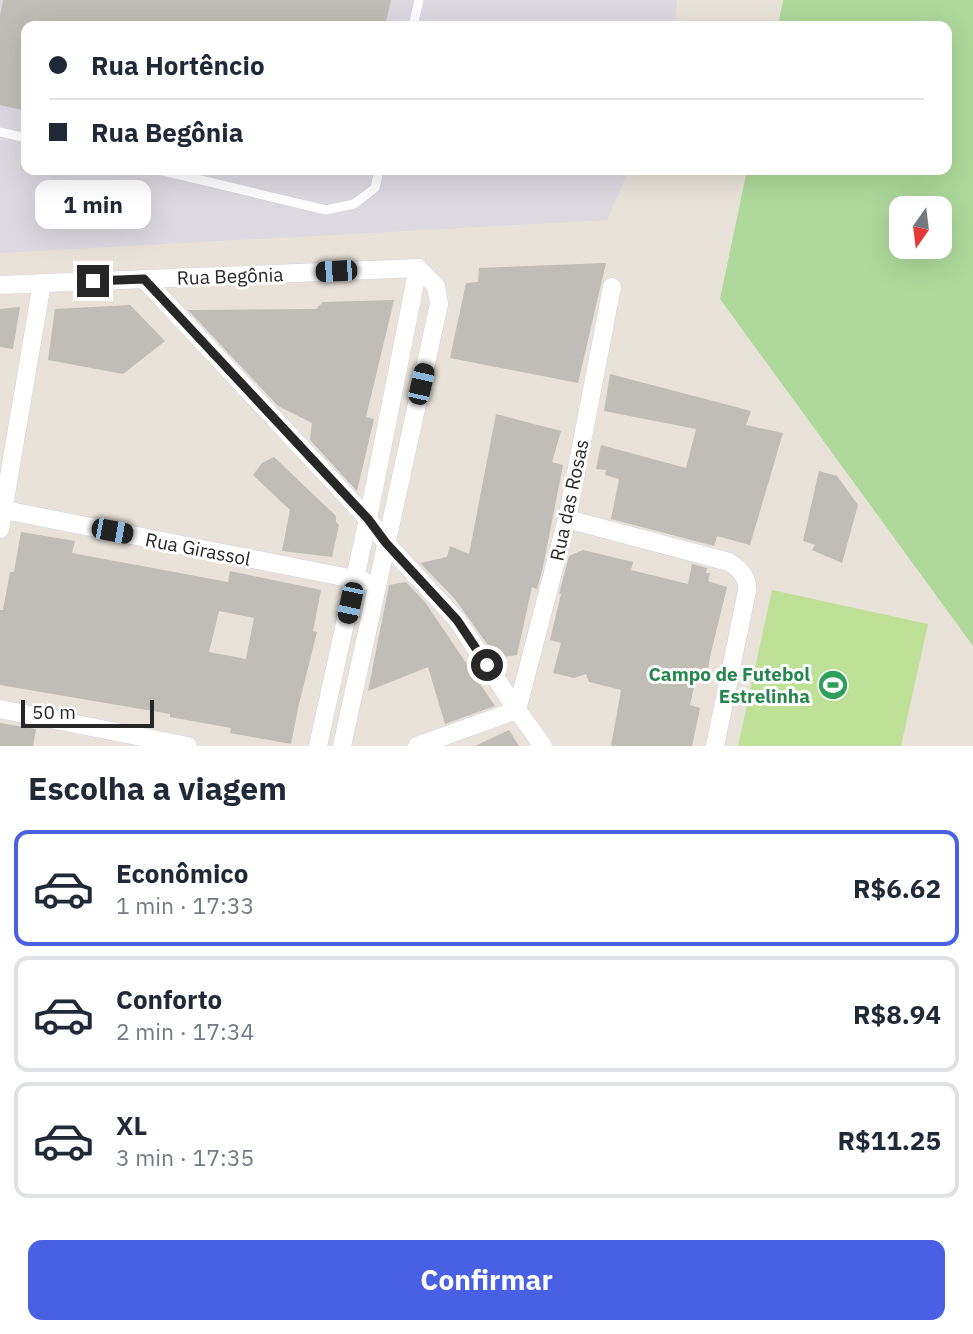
<!DOCTYPE html>
<html lang="pt">
<head>
<meta charset="utf-8">
<style>
	:root { --surface:#fff; --page:#f6f6f7; --text:#1f2937; --muted:#747a83; --line:#e0e1e3; --accent:#4960e5 }
	body { margin:0; font-family:"IBM Plex Sans",sans-serif; background:var(--page); color:var(--text); height:100vh; display:flex; flex-direction:column; font-size:26px; white-space:nowrap }
	* { box-sizing:border-box; margin:0 }
	p { font-size:23px; color:var(--muted) }
	.icon { flex:none; width:38px; height:38px; fill:none; stroke:currentColor; stroke-width:2; stroke-linecap:round; stroke-linejoin:round }
	.map { position:relative; height:746px; overflow:hidden }
	.details { display:flex; flex-direction:column; background:var(--surface); flex:1 }
	.details>* { flex:none }
	.guide { position:absolute; left:21px; top:21px; width:931px; height:154px; border-radius:14px; box-shadow:0 7px 28px #0002; display:grid; align-content:center; height:154px; padding:0 28px; background:var(--surface) }
	.needle { width:46px; rotate:194deg }
	.tools { position:absolute; left:889px; top:196px; display:grid; gap:14px }
	.tools a { display:grid; place-items:center; width:63px; height:63px; border-radius:14px; background:var(--surface); box-shadow:0 7px 28px #0002; font-size:35px }
	.scale { position:absolute; left:21px; bottom:18px; width:133px; box-sizing:border-box; padding-left:7px; border:4px solid #272727; border-top:0; font-size:19px; line-height:24px; white-space:nowrap; color:#272727; -webkit-text-stroke:5px #fff; paint-order:stroke }
	.end { position:absolute; width:32px; height:32px; margin:-16px; border:9px solid #272727; background:#fff; box-shadow:0 0 0 4px #fff }
	.from { border-radius:50% }
	.bubble { position:absolute; height:49px; border-radius:14px; background:var(--surface); box-shadow:0 7px 28px #0002; font-size:23px; font-weight:800; line-height:49px; text-align:center }
	.car { position:absolute; width:21px; height:42px; margin:-21px -10px; border-radius:9px; box-shadow:0 0 5px 2px #0007; background:linear-gradient(#222 24%,#8ab4d8 0 40%,#222 0 76%,#8ab4d8 0 86%,#222 0) }
	.guide b { display:flex; align-items:center; gap:24px; height:66px; font-size:26px }
	.guide b+b { border-top:2px solid var(--line) }
	.guide i { width:18px; height:18px; background:var(--text) }
	ul { padding:0; list-style:none }
	li { display:flex; align-items:center; gap:21px; height:116px; margin:0 14px 10px; padding:0 14px; border:4px solid var(--line); border-radius:14px }
	li div { flex:1 }
	li b { display:block; font-size:26px }
	li em { font-style:normal; font-weight:800 }
	li.selected { border-color:var(--accent) }
	li>.icon { width:63px; height:63px; stroke-width:1.5 }
	h2 { padding:0 28px; font-size:32px; line-height:84px }
	.action { display:flex; gap:14px; margin-top:auto; padding:14px 28px }
	.action a { flex:1; height:80px; border-radius:14px; background:var(--accent); color:#fff; font-size:28px; font-weight:800; line-height:80px; text-align:center }
	.map>svg:first-child { display:block }
	.industrial { fill:#dcd9e1 }
	.green { fill:#aed99b; fill-rule:evenodd }
	.pitch { fill:#bee097 }
	.building { fill:#c0bcb6; fill-rule:evenodd }
	.lines { fill:none; stroke-linecap:round; stroke-linejoin:round }
	.lane-casing { stroke:#cfd1de; stroke-width:10 }
	.street-casing { stroke:#cfd1de; stroke-width:19 }
	.lane { stroke:#fff; stroke-width:9 }
	.street { stroke:#fff; stroke-width:18 }
	.route { stroke:#272727; stroke-width:9 }
	.labels { text-anchor:middle; dominant-baseline:central; stroke-width:6; stroke-linejoin:round; paint-order:stroke }
	.street-label { font-size:19px; fill:#272727; stroke:#fff }
	.leisure-label { font-size:19px; font-weight:bold; fill:#27864d; stroke:#fff; text-anchor:end }
</style>
</head>
<body>
<div class="map">
<svg width="973" height="746" viewBox="0 0 973 746">
	<rect width="100%" height="100%" fill="#e8e2d9"/>
	<polygon class="industrial" points="0,0 677,0 675,26 26,26 26,170 629,170 607,220 0,253"/>
	<path class="green" d="M783 0H973V646L720 299 747 170H947V26H778ZM901 208H940V247H901Z"/>
	<polygon class="pitch" points="772,590 928,624 901,746 738,746"/>
	<g class="building">
		<polygon points="3,0 391,0 385,26 26,26 26,111 0,105 0,16"/>
		<polygon points="606,263 578,383 450,358 466,283 478,282 479,268"/>
		<polygon points="394,300 366,417 374,419 357,491 310,440 312,423 278,406 188,310 316,309 323,302"/>
		<polygon points="130,305 165,341 123,374 48,360 55,309"/>
		<polygon points="20,307 13,349 0,347 0,309"/>
		<polygon points="610,374 751,411 746,425 783,433 750,545 717,536 714,546 611,519 619,479 605,475 606,470 596,469 601,445 686,468 696,429 604,411"/>
		<polygon points="496,414 561,431 552,462 563,465 543,567 537,589 532,587 517,655 497,658 455,599 420,563 447,557 450,546 469,554"/>
		<polygon points="274,457 336,516 336,522 339,525 332,557 282,551 290,510 253,475 262,463"/>
		<polygon points="819,471 837,476 858,505 842,563 812,550 815,545 803,541"/>
		<path d="M21 532 75 541 72 553 228 582 230 571 321 590 313 631 317 632 298 708 291 744 230 733 231 728 170 717V714L0 685V610H3L10 572H14ZM219 611 254 618 246 659 209 652Z"/>
		<polygon points="583,550 633,562 631,570 688,584 692,564 707,568 706,573 710,573 708,581 727,587 710,657 707,676 697,674 690,705 700,708 692,746 611,746 621,690 589,682 586,674 574,678 553,673 561,643 550,640 561,594 559,594 569,556"/>
		<polygon points="406,582 425,602 495,706 445,724 428,667 368,691 389,585"/>
		<polygon points="0,723 36,729 33,746 0,746"/>
		<polygon points="509,730 519,746 475,746"/>
	</g>
	<g class="lines">
		<g class="lane-casing">
			<g id="lane">
				<polyline points="413,26 419,0"/>
				<polyline points="0,132 26,138"/>
				<polyline points="159,170 326,210 354,204 375,188 379,170"/>
			</g>
		</g>
		<g class="street-casing">
			<g id="street">
				<polyline points="144,279 368,519 386,543 457,620 517,710 543,746"/>
				<polyline points="0,285 418,268"/>
				<polyline points="0,509 364,581"/>
				<path d="M567 519 729 562C740 569 748 577 747 591L715 746"/>
				<polyline points="0,529 42,283"/>
				<polyline points="0,709 188,746"/>
				<polyline points="318,746 368,519 418,268"/>
				<polyline points="342,746 439,304 436,286 418,268"/>
				<polyline points="417,746 517,710 567,519 612,287"/>
			</g>
		</g>
		<use href="#lane" class="lane"/>
		<use href="#street" class="street"/>
	</g>
	<g class="lines">
		<polyline class="route" points="93,281 144,279 368,519 386,543 457,620 487,665"/>
	</g>
	<defs>
		<g id="stadium-disc" transform="scale(1.575)"><circle r="9.5" fill="#2e9e5b" stroke="#fff"/><path d="M0-5a6.5 5 0 1 0 0 10a6.5 5 0 1 0 0-10ZM-3.5-1.8h7v3.6h-7Z" fill="#fff"/></g>
	</defs>
	<g fill-rule="evenodd">
		<use href="#stadium-disc" x="833" y="685"/>
	</g>
	<g class="labels">
		<g class="street-label">
			<text transform="translate(230 276) rotate(-2)">Rua Begônia</text>
			<text transform="translate(569 500) rotate(-78)">Rua das Rosas</text>
			<text transform="translate(198 549) rotate(11)">Rua Girassol</text>
		</g>
		<g class="leisure-label">
			<text x="810" y="674">Campo de Futebol<tspan x="810" dy="22">Estrelinha</tspan></text>
		</g>
	</g>
</svg>
<div class="tools">
<a><svg class="needle" viewBox="-14 -14 28 28"><path d="M0-13l5 13h-10z" fill="#e53935"/><path d="M0 13l5-13h-10z" fill="#747a83"/></svg></a>
</div>
<div class="scale">50 m</div>
<i class="end from" style="left:487px;top:665px"></i>
<i class="end" style="left:93px;top:281px"></i>
<div class="bubble" style="left:35px;top:180px;width:116px">1 min</div>
<i class="car" style="left:336px;top:271px;rotate:267deg"></i>
<i class="car" style="left:421px;top:384px;rotate:13deg"></i>
<i class="car" style="left:112px;top:531px;rotate:101deg"></i>
<i class="car" style="left:350px;top:603px;rotate:192deg"></i>
<div class="guide">
<b><i class="from"></i>Rua Hortêncio</b>
<b><i></i>Rua Begônia</b>
</div>
</div>
<section class="details">
<h2>Escolha a viagem</h2>
<ul>
<li class="selected"><svg class="icon" aria-label="car" viewBox="0 0 24 24"><path d="M5 17H2v-5l4-1 3-4h7l3 4 3 1v5h-3M9 17h6M6 11h13"/><circle cx="7" cy="17" r="2"/><circle cx="17" cy="17" r="2"/></svg><div><b>Econômico</b><p>1 min · 17:33</p></div><em>R$6.62</em></li>
<li><svg class="icon" aria-label="car" viewBox="0 0 24 24"><path d="M5 17H2v-5l4-1 3-4h7l3 4 3 1v5h-3M9 17h6M6 11h13"/><circle cx="7" cy="17" r="2"/><circle cx="17" cy="17" r="2"/></svg><div><b>Conforto</b><p>2 min · 17:34</p></div><em>R$8.94</em></li>
<li><svg class="icon" aria-label="car" viewBox="0 0 24 24"><path d="M5 17H2v-5l4-1 3-4h7l3 4 3 1v5h-3M9 17h6M6 11h13"/><circle cx="7" cy="17" r="2"/><circle cx="17" cy="17" r="2"/></svg><div><b>XL</b><p>3 min · 17:35</p></div><em>R$11.25</em></li>
</ul>
<div class="action"><a>Confirmar</a></div>
</section>
</body>
</html>
